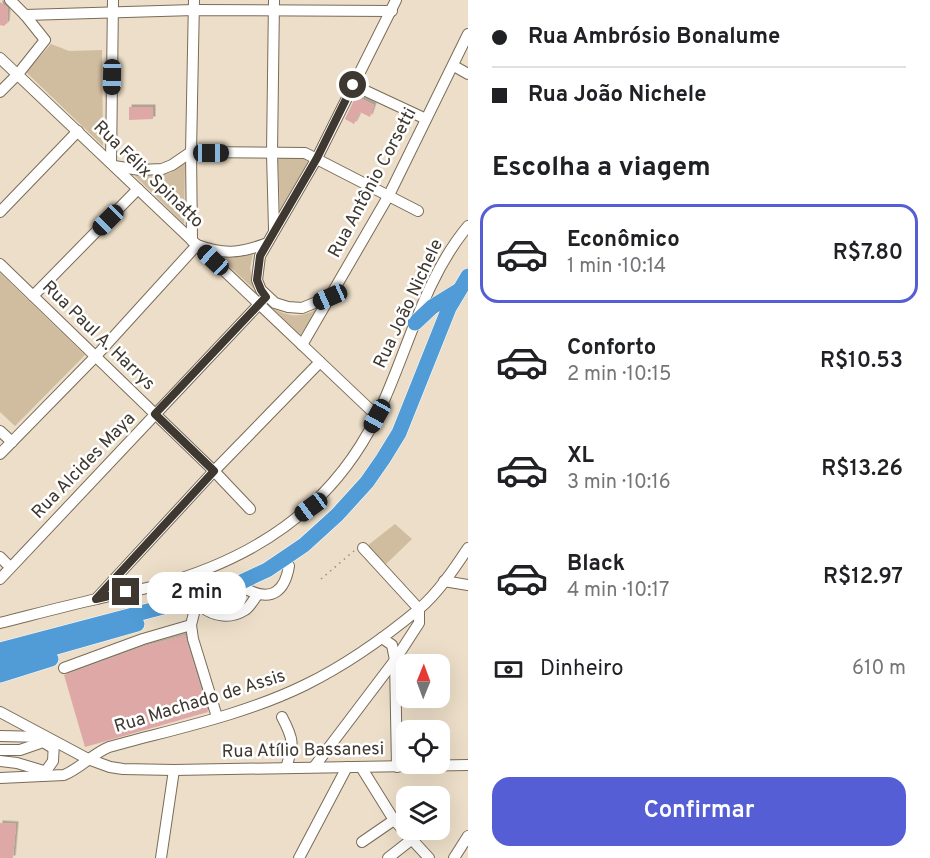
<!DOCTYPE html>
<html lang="pt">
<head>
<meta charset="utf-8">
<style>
	:root { --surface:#fff; --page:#f2f2f2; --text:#202124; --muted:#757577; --line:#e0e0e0; --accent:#555ed4 }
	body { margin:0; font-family:Overpass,sans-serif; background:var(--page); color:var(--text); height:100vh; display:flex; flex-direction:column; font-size:22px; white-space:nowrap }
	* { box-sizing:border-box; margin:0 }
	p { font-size:20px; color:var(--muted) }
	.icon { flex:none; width:33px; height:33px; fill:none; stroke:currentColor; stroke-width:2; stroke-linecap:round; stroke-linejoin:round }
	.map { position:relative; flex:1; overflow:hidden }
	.drawer { display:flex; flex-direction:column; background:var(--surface); width:462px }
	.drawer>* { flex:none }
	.hud { display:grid; align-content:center; height:132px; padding:0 24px; background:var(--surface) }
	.needle { width:39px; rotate:1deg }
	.controls { position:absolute; left:396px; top:654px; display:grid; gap:12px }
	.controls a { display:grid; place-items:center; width:54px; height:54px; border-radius:12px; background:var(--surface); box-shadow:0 6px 24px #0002; font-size:30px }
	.end { position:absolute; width:27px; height:27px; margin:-14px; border:8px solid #3e3830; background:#fff; box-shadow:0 0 0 3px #fff }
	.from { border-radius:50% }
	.bubble { position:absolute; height:42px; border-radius:18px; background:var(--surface); box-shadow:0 6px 24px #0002; font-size:20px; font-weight:600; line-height:42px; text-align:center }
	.car { position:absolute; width:18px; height:36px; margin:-18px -9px; border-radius:8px; box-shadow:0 0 4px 2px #0007; background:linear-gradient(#222 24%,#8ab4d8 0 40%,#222 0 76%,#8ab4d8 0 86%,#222 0) }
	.hud b { display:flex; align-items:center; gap:21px; height:57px; font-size:22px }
	.hud b+b { border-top:2px solid var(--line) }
	.hud i { width:15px; height:15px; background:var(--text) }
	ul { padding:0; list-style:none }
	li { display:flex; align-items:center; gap:18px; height:99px; margin:0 12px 9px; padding:0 12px; border:3px solid transparent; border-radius:18px }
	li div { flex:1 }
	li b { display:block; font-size:22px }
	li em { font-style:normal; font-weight:600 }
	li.current { border-color:var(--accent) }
	li>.icon { width:54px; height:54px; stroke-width:1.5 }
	h2 { padding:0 24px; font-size:27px; line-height:72px }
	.pay { display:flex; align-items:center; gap:15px; height:66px; padding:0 24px; font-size:22px }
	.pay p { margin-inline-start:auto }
	.button { display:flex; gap:12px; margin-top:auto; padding:12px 24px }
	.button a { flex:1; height:69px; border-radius:18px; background:var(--accent); color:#fff; font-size:24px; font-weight:600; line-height:69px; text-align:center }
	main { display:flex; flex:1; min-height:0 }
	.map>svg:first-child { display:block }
	.green { fill:#d0bc9e }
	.building { fill:#dea8a6; filter:url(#shadow) }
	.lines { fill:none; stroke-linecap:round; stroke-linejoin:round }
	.minor-casing { stroke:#796c58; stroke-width:12 }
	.highway-casing { stroke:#fff; stroke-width:16 }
	.path { stroke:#988e7f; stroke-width:1.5; stroke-dasharray:1.5 4.5; stroke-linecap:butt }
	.minor { stroke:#fff; stroke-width:10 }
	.highway { stroke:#519cd6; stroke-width:15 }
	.route { stroke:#3e3830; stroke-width:8 }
	.labels { text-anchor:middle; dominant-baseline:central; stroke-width:5; stroke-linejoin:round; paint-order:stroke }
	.street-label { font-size:18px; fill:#3e3830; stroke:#fff }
</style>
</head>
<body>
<main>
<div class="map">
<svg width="468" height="858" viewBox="0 0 468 858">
	<defs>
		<filter id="shadow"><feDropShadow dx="2.5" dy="-2.5" stdDeviation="0" flood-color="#0004"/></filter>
	</defs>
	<rect width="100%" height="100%" fill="#ecdec8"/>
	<g class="green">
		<polygon points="51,44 69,51 102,50 103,146 26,72"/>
		<polygon points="279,158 304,158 308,162 280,210 278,160"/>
		<polygon points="185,162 184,224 135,176 170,173"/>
		<polygon points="216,254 234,257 253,254 250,268 255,290"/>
		<polygon points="0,273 85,355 15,426 0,412"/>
		<path d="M272 308C291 317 297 318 316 310L300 336Z"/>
		<polygon points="395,524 412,539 386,564 367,546"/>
	</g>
	<g class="building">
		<polygon points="0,2 8,8 7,23 4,26 0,25"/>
		<polygon points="356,96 374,105 370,117 360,112 354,124 345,119"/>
		<polygon points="129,107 153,107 153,119 129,120"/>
		<polygon points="185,635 208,712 85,747 64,675 145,646"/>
		<polygon points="0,823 16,824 13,858 0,858"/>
	</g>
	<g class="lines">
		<g class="minor-casing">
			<g id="minor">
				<polyline points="274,0 272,153 274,229"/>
				<polyline points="25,15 194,10 392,11"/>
				<polyline points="0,58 377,416"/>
				<polyline points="454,66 468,74"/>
				<polyline points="353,85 426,119"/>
				<polyline points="0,92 18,74 45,40 25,15 10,0"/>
				<polyline points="111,163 113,0"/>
				<polyline points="114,166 140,170 162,169 172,165 191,152 305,153 418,211"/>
				<polyline points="0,212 78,131"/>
				<polyline points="192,241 191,152 194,0"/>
				<polyline points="0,264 214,471 250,509"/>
				<polyline points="33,296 138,189"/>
				<polyline points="329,297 302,308 288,307 275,303 261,290 257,280 260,256 317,158 396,0"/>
				<polyline points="302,345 389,195 468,34"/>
				<polyline points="0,431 12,442"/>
				<path d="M0 454 96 356 197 245C224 255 240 253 265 244"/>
				<polyline points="363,548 419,609"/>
				<polyline points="0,557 10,567"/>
				<polyline points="0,579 264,299"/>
				<polyline points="444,581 468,585"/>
				<path d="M248 590C273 602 285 590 289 566"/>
				<polyline points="96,599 214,471 320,362"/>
				<path d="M202 607C214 617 231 619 245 610 250 607 254 599 258 594"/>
				<polyline points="195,609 191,625 193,639 217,717"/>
				<path d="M0 623C32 615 65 606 97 599 116 594 136 591 155 586 252 560 330 510 376 418 407 355 422 281 468 226"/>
				<polyline points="382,638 392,645 395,660 397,767"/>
				<polyline points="64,668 143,639 191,625"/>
				<polyline points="0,712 88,759 110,767 123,769 174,770 468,765"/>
				<path d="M282 717C294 740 294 743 286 768"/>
				<polyline points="0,736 44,737"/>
				<polyline points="0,750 20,750 43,742 53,748"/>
				<polyline points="0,761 17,763 47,772"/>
				<polyline points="314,767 395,660 419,623 419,609"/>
				<polyline points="361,767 394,820 429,858"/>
				<polyline points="43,775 53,761 54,743"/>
				<path d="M0 778 64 775C81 768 92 754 109 747 174 729 244 715 305 685 346 665 384 638 419 609 438 593 454 569 468 548"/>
				<polyline points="362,842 394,820"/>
				<polyline points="161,858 174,770"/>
				<polyline points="299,858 347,767"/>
				<polyline points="388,858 411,840"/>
				<polyline points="454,858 468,836"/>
			</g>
		</g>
		<g class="highway-casing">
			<g id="highway">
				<polyline points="415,323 432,307 458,291"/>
				<polyline points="0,650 220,592 267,570 304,545 337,515 367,482 383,459 399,433 449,308 468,276"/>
				<polyline points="0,663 137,624"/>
				<polyline points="0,675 51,659"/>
			</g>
		</g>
		<polyline class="path" points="321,579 355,550"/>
		<use href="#minor" class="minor"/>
		<use href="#highway" class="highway"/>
	</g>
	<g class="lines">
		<polyline class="route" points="126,592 96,599 214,471 155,414 266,297 261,290 257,280 260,256 317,158 353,85"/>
	</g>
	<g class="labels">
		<g class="street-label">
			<text transform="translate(148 175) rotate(44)">Rua Félix Spinatto</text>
			<text transform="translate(373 183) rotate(-62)">Rua Antônio Corsetti</text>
			<text transform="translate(409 304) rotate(-65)">Rua João Nichele</text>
			<text transform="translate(98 336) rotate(44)">Rua Paul A. Harrys</text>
			<text transform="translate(84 466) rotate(-46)">Rua Alcides Maya</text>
			<text transform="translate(200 702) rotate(-17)">Rua Machado de Assis</text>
			<text transform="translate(303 751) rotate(-1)">Rua Atílio Bassanesi</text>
		</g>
	</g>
</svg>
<div class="controls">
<a><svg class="needle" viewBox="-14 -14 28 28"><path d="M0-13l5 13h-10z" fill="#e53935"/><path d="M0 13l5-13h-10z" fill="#757577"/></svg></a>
<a><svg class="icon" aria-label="locate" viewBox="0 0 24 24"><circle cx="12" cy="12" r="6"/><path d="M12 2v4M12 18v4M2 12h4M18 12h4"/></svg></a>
<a><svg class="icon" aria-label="layers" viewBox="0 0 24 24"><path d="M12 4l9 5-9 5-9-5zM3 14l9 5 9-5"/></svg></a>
</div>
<i class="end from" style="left:353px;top:85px"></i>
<i class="end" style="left:126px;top:592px"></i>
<div class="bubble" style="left:147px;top:572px;width:99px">2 min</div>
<i class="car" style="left:112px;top:77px;rotate:181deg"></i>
<i class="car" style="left:211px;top:153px;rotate:90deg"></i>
<i class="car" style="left:108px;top:220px;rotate:225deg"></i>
<i class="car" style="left:213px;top:260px;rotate:313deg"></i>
<i class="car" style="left:330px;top:297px;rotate:246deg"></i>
<i class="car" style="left:377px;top:416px;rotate:209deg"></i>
<i class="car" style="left:311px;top:507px;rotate:234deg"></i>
</div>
<section class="drawer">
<div class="hud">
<b><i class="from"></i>Rua Ambrósio Bonalume</b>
<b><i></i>Rua João Nichele</b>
</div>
<h2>Escolha a viagem</h2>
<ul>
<li class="current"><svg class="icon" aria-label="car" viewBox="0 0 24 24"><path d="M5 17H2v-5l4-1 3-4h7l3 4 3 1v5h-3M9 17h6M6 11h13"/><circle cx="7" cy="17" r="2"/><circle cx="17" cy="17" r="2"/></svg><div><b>Econômico</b><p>1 min · 10:14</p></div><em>R$7.80</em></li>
<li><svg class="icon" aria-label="car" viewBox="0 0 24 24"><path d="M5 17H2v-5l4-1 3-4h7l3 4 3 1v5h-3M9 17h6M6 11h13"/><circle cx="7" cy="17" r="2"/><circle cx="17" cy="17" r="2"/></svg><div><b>Conforto</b><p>2 min · 10:15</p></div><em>R$10.53</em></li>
<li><svg class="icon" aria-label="car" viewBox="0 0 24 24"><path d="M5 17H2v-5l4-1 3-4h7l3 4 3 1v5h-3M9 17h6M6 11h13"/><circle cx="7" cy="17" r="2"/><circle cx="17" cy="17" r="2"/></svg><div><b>XL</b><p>3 min · 10:16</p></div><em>R$13.26</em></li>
<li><svg class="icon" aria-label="car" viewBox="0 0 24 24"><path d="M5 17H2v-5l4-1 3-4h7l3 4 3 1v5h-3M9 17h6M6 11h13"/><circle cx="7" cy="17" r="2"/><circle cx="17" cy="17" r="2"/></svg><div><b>Black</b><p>4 min · 10:17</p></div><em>R$12.97</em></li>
</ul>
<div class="pay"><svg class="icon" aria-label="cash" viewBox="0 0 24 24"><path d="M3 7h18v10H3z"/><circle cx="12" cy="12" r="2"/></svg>Dinheiro<p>610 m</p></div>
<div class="button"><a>Confirmar</a></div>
</section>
</main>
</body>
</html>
